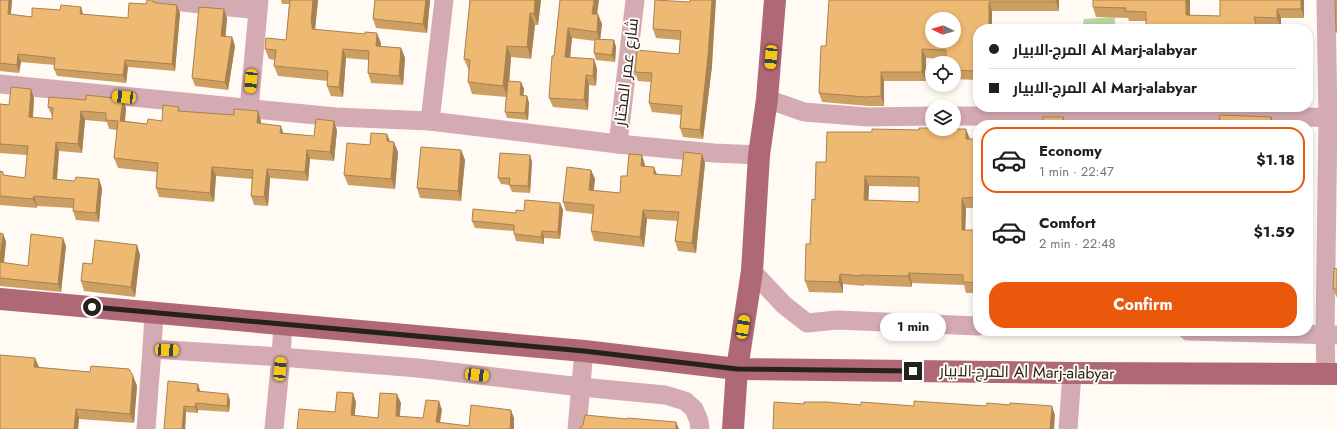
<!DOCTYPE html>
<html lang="en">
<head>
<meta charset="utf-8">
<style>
	:root { --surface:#fff; --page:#f6f6f6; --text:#202124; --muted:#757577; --line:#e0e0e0; --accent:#ea580c }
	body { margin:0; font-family:Jost,Cairo,sans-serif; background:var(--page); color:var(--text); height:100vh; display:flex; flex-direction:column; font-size:15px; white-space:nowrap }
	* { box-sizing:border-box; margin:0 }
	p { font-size:13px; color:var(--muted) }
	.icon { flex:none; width:22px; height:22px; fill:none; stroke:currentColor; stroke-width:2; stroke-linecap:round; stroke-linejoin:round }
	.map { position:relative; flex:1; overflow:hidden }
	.panel { position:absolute; left:973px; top:120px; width:340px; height:216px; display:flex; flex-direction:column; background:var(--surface); border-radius:16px; box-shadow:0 2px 6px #0003 }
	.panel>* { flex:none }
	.hud { position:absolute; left:973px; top:24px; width:340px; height:88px; border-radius:16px; box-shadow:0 2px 6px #0003; display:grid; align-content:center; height:88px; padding:0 16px; background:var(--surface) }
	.needle { width:26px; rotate:275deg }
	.tools { position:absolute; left:925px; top:12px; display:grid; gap:8px }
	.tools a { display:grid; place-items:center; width:36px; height:36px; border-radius:50%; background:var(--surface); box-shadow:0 2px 6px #0003; font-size:20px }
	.end { position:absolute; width:18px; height:18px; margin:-9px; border:5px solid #25221e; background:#fff; box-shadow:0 0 0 2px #fff }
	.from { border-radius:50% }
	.bubble { position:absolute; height:28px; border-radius:14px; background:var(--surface); box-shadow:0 2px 6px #0003; font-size:13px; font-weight:700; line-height:28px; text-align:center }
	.car { position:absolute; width:12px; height:24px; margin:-12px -6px; border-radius:5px; box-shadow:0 0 3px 1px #0007; background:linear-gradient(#f5c518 24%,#345 0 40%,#f5c518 0 76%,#345 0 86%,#f5c518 0) }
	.hud b { display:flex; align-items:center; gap:14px; height:38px; font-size:15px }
	.hud b+b { border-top:1px solid var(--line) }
	.hud i { width:10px; height:10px; background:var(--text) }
	ul { padding:7px 0 0; list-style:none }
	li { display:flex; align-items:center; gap:12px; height:66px; margin:0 8px 6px; padding:0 8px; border:2px solid transparent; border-radius:16px }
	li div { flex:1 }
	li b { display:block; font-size:15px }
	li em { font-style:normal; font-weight:700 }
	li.current { border-color:var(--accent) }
	li>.icon { width:36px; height:36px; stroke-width:1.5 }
	.cta { display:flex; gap:8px; margin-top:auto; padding:8px 16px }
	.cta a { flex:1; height:46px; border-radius:16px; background:var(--accent); color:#fff; font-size:16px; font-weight:700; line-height:46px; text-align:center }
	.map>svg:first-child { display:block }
	.park { fill:#b8d6a2 }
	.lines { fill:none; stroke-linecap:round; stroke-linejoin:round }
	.minor { stroke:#d4abb2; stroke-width:19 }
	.major { stroke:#ae6876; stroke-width:22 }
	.rail { stroke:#9c9893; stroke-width:3; stroke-dasharray:5 5; stroke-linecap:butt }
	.wall { fill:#cd9f63; fill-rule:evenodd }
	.shaded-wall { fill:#a78250 }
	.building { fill:#eeb973; stroke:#a78250; fill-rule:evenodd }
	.route { stroke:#25221e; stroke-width:5 }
	.labels { text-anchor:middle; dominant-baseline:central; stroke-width:4; stroke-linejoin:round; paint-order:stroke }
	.street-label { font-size:16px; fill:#25221e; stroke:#fffaf4 }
</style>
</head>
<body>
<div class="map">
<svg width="1337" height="429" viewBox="0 0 1337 429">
	<rect width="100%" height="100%" fill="#fffaf4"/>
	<polygon class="park" points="1115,17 1115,29 1082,29 1084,19"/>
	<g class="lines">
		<g class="minor">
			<polyline points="162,0 258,10"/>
			<polyline points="1326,0 1328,118 1325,334 1326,374"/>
			<polyline points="0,84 336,117 430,121 618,144 714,153 759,155"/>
			<polyline points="767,99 804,112 868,117 932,116"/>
			<polyline points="249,109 259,0"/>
			<polyline points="954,116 1150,117 1189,113 1337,118"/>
			<polyline points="430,121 444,0"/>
			<polyline points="618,144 635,0"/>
			<polyline points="752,271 784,305 807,323 837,320 978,326"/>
			<polyline points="1188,331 1337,335"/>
			<polyline points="152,349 281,357 418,368 581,387 665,395 685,401 694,409 699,421 700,429"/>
			<polyline points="146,429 152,349 154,313"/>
			<polyline points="274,429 281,357 283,324"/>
			<polyline points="577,429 584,351"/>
			<polyline points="1068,429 1072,373"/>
		</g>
		<g class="major">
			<polyline points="0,299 584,351 737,369 1072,373 1337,374"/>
			<polyline points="733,429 737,369 752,271 759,155 767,99 775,0"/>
		</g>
		<g class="rail">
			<polyline points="1024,29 1024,27"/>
			<polyline points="1076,29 1077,23"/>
			<polyline points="1019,109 1019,107"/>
		</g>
	</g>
	<g class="wall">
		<polygon points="0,0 12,0 11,14 32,17 60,10 81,7 83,14 128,18 146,4 153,2 180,13 175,71 128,67 126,83 57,76 54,69 55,65 21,62 19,73 0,71"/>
		<polygon points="281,0 318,0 315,30 381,43 381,46 401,48 405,58 403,85 371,83 368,73 369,60 346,58 343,97 331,96 327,86 328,81 278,76 274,66 275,60 269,59 265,49 286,40 289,4 282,4"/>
		<polygon points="375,0 430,0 427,33 376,28 373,19"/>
		<polygon points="470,0 541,0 538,25 535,25 531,59 511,57 509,81 521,82 524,89 523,95 527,96 529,103 528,120 507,118 505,112 506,97 472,94 468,82 469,71 464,59"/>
		<polygon points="560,0 597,14 602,24 600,39 614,40 616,47 615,62 596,60 594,53 595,41 572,38 570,58 594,59 597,69 596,86 589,85 588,110 553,107 549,98"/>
		<polygon points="655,0 712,66 703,139 683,137 680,128 681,115 652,112 649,103 651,82 638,81 635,72 679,54 680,40 656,38 653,29"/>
		<polygon points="829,0 1059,0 1059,11 992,11 978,29 978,101 976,96 976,80 954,79 954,63 946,59 926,58 926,81 884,81 884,106 868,106 822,102 819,93 826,46"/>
		<polygon points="1093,0 1190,15 1220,16 1304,0 1304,18 1281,18 1281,27 1258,26 1258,29 1146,29 1146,21 1129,21 1128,18 1096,17 1093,7"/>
		<polygon points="224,9 227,18 225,37 232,37 235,46 228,90 195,86 192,78"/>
		<polygon points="34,98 33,118 52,119 52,116 48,107 126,108 125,121 147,124 162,121 179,107 180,111 234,115 258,111 261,121 261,124 284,133 314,136 337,130 334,161 310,159 308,181 270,178 268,206 254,205 251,196 252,179 216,176 214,202 159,197 156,188 157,172 118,168 114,158 117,130 109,129 107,122 85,120 82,153 59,151 57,180 102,188 99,222 76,220 73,211 73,208 37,206 37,208 0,205 0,171 5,176 25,178 27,155 0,153 0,104 9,105"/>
		<path d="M919 130 970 139H978V208H966L965 230H978V293H966L964 285 912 283V287L864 285V286L843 284V293L809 292 805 281 815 200 826 162 872 132ZM869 186 919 187V202L868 200Z"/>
		<polygon points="390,142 398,152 395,189 348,185 344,175 370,145"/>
		<polygon points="461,150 465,160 461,201 420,198 417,188"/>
		<polygon points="530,155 532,162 530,193 512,192 509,185 501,184 498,178"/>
		<polygon points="705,163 696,253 678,251 675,241 677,221 647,219 644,247 594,241 591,231 593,214 566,211 563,202 591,170 595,179 594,190 620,193 627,176 645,165 645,167 657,174 681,176"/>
		<polygon points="560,203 563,210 560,239 544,238 544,244 516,241 514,234 514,231 475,228 472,221 524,211"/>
		<polygon points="0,233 3,234 6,242 4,263 28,266 66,246 61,292 0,286"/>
		<polygon points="137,245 140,255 135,297 84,291 81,281 92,264"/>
		<polygon points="1337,269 1337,298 1333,289"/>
		<polygon points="38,367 133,376 137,386 134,423 79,419 78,429 0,429"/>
		<polygon points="198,384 200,391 230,400 229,412 198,410 198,413 186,412 185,429 164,429"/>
	</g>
	<g class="shaded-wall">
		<polygon points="9,0 12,0 10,22 8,14"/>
		<polygon points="313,0 318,0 315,30 312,29 311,23"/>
		<polygon points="426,0 430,0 427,33 423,24"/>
		<polygon points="535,0 541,0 538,25 534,14"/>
		<polygon points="594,0 599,0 596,24 592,14"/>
		<polygon points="712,0 716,0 712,66 703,139 700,130"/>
		<polygon points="1056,0 1059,0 1059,11 1056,2"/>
		<polygon points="1186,0 1190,0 1190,24 1186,15"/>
		<polygon points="1301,0 1304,0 1304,18 1301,9"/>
		<polygon points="989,2 992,11 992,29 989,29"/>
		<polygon points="177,5 180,13 175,71 172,64"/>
		<polygon points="81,7 83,14 80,14"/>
		<polygon points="224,9 227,18 225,45 221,36"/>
		<polygon points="1277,9 1281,18 1281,27 1277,18"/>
		<polygon points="530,13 535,25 531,59 527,47"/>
		<polygon points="598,14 602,24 600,42 597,32"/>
		<polygon points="568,28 572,38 569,67 565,57"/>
		<polygon points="377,33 381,43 380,56 376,46"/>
		<polygon points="232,37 235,46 228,90 225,82"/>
		<polygon points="614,40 616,47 615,62 612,55"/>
		<polygon points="507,46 511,57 508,97 503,86"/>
		<polygon points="401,48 405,58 403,85 399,76"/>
		<polygon points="343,49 346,58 343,97 339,87"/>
		<polygon points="922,49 926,58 926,81 922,72"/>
		<polygon points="18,54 21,62 19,73 17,65"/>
		<polygon points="594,59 597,69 596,86 593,76"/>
		<polygon points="125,60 128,67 126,83 123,75"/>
		<polygon points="881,72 884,81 884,106 881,96"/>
		<polygon points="586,75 589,85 588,110 584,100"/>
		<polygon points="521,82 524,89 523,102 520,95"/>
		<polygon points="31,89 34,98 32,127 29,117"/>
		<polygon points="527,96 529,103 528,120 525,113"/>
		<polygon points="123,99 126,108 124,130 120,121"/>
		<polygon points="81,111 85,120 82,153 78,144"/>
		<polygon points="258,111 261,121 260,133 257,123"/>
		<polygon points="1063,117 1065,125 1063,125"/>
		<polygon points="1271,117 1274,125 1271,125"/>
		<polygon points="334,121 337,130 334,161 330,152"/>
		<polygon points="281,126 284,135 280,133"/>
		<polygon points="966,129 970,139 970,150 966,139"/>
		<polygon points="387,134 391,144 387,141"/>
		<polygon points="56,142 59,151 56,189 53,179"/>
		<polygon points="394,142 398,152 395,189 391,179"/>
		<polygon points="307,150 310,159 308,181 305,172"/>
		<polygon points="461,150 465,160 461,201 458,191"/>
		<polygon points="702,154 705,163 696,253 692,243"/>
		<polygon points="530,155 532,162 530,193 528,186"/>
		<polygon points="642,155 645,165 645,176 641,166"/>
		<polygon points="212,167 216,176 214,202 210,193"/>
		<polygon points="654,167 658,177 654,174"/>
		<polygon points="267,169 270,178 268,206 264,197"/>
		<polygon points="591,170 595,179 592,199 589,190"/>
		<polygon points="865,176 869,186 868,210 864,200"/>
		<polygon points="99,179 102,188 99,222 96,213"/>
		<polygon points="34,196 37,206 37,208 33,199"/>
		<polygon points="962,198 966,208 965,240 962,230"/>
		<polygon points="560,203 563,210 560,239 558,232"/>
		<polygon points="643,210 647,219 644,247 640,237"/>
		<polygon points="542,231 544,238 544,244 541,237"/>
		<polygon points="3,234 6,242 3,270 0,263 0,259"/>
		<polygon points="63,238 66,246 61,292 58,284"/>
		<polygon points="137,245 140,255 135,297 131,287"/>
		<polygon points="909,273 912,283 912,287 908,276"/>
		<polygon points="840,274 843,284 843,293 839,282"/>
		<polygon points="35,358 39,367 34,367"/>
		<polygon points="133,376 137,386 134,423 130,414"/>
		<polygon points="198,384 200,391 199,398 197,391"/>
		<polygon points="353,393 356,402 354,424 351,415"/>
		<polygon points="228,394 230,400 229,412 227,406"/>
		<polygon points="397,394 401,403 399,425 396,416"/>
		<polygon points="439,401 442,410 439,429 436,422"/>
		<polygon points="196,403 198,410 198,413 195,407"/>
		<polygon points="184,406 186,412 185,429 182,429"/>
		<polygon points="1052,406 1055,415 1054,429 1050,429"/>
		<polygon points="76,409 79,419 78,429 74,429"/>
		<polygon points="511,410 514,418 514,429 510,429"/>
		<polygon points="676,422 679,429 676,429"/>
	</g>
	<g class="building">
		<polygon points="0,0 9,0 8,14 32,17 32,8 60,10 61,5 81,7 80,14 128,18 129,3 146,4 147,0 152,0 153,2 158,3 177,5 172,64 125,60 123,75 54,69 55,58 18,54 17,65 0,63"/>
		<polygon points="290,0 313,0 311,23 312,24 312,29 365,34 365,32 377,33 376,46 401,48 399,76 368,73 369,51 343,49 339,87 327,86 328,71 274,66 276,50 265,49 266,38 286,40"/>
		<polygon points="375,0 426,0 423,24 373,19"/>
		<polygon points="470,0 535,0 534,14 530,13 527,47 507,46 503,86 468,82 470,60 464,59"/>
		<polygon points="560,0 594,0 592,14 598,14 597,32 568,28 565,57 594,59 593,76 586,75 584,100 549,98 552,56 554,56"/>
		<polygon points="655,0 690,2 690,0 712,0 708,56 700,130 680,128 682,106 649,103 652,73 635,72 637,50 679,54 681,31 653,29"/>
		<path d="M829 0H1056V2H989V29H995H978V96H976V71L954 70V63H946V50L922 49V72H881V96L865 97 819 93 821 46H826ZM932 19H954V41H932Z"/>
		<polygon points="1093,0 1186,0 1186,15 1220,16 1220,0 1301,0 1301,9 1277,9 1277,18 1254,17 1257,29 1146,29 1146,12 1125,11 1126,8 1093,7"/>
		<polygon points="1335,0 1337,0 1337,32 1336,32"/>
		<polygon points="199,7 224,9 221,36 232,37 225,82 192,78"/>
		<polygon points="595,39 614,40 612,55 594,53"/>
		<polygon points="508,81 521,82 520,95 527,96 525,113 505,112"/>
		<polygon points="11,87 31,89 29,117 52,119 53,108 48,107 49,97 86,100 86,95 123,99 120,121 147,124 148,119 162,121 163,105 179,107 178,111 234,115 234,109 258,111 257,123 281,126 280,133 314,136 316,119 334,121 330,152 307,150 305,172 267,169 264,197 251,196 253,170 212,167 210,193 156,188 158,163 114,158 118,121 106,120 106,113 81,111 78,144 56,142 53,179 75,181 76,177 99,179 96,213 73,211 74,199 34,196 33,199 0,196 0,171 3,172 3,175 25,178 28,146 0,144 0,104 9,105"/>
		<polygon points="1220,115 1271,117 1271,125 1219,125"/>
		<rect x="1043" y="117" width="20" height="8"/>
		<path d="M919 128H932V129H966V139H978V197L962 198V230H978V283L963 282V275L909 273 908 276 860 275V276L840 274 839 282 805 281 806 244H810L812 199 815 200 816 162H826L827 132H872V129L919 130ZM865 176 919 177V202L864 200Z"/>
		<polygon points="371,133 387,134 387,141 394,142 391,179 344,175 347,143 370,145"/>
		<polygon points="421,147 461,150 458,191 417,188"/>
		<polygon points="684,152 702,154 692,243 675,241 679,212 643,210 640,237 591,231 594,205 563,202 567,167 591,170 589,190 620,193 621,176 627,176 629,154 642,155 641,166 654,167 654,174 681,176"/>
		<polygon points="500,153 530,155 528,186 509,185 510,178 498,178"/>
		<polygon points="525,200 560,203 558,232 542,231 541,237 514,234 514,225 472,221 473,209 516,213 516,210 524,211"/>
		<polygon points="0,233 3,234 0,259"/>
		<polygon points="31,234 63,238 58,284 0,278 0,262 28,266"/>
		<polygon points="95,240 137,245 131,287 81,281 83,263 92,264"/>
		<polygon points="1334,268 1337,269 1337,289 1333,289"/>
		<polygon points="0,355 35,358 34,367 90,372 91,366 129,369 133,376 130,414 76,409 74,429 0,429"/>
		<polygon points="168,381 198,384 197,391 228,394 227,406 196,403 195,407 184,406 182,429 186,429 164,429"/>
		<polygon points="337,392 353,393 351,415 378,418 380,393 397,394 396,416 423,418 426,400 439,401 436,422 469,426 471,405 511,410 510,429 297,429 299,409 335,412"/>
		<polygon points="914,401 986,406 987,403 1010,405 1010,403 1052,406 1050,429 773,429 774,402 804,404 804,402 827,402 861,405 861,402 914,406"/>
		<polygon points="585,415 627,419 627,418 676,422 676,429 579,429 583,425"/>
	</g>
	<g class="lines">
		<polyline class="route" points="92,307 584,351 737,369 913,371"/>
	</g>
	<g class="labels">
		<g class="street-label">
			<text transform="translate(626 72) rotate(-83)">شارع عمر المختار</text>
			<text transform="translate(1027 372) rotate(1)">المرج-الابيار Al Marj-alabyar</text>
		</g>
	</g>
</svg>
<div class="tools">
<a><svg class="needle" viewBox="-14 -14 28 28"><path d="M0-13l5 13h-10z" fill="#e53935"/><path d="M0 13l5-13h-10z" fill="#757577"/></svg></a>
<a><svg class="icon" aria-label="locate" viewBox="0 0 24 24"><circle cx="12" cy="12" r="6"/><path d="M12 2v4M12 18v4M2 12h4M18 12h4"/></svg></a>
<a><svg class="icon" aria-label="layers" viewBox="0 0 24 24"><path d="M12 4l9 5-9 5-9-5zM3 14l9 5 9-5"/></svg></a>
</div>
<i class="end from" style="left:92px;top:307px"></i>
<i class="end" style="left:913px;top:371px"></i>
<div class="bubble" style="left:880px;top:313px;width:66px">1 min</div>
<i class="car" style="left:771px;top:57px;rotate:185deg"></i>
<i class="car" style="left:251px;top:81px;rotate:185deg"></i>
<i class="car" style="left:124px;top:97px;rotate:276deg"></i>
<i class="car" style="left:743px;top:327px;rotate:9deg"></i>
<i class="car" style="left:167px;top:350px;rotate:93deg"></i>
<i class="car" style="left:280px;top:369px;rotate:5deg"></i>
<i class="car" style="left:477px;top:375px;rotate:97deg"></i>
<div class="hud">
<b><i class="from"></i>المرج-الابيار Al Marj-alabyar</b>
<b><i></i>المرج-الابيار Al Marj-alabyar</b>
</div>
<section class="panel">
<ul>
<li class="current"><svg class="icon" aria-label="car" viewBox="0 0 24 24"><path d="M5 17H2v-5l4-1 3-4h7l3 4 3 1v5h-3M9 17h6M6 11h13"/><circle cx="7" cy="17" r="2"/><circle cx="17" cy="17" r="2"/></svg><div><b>Economy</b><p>1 min · 22:47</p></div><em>$1.18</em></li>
<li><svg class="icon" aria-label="car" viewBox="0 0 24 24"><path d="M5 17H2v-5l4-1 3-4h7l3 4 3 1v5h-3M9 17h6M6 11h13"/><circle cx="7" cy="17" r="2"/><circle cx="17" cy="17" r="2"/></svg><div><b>Comfort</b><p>2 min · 22:48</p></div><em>$1.59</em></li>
</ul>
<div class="cta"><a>Confirm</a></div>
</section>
</div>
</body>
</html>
